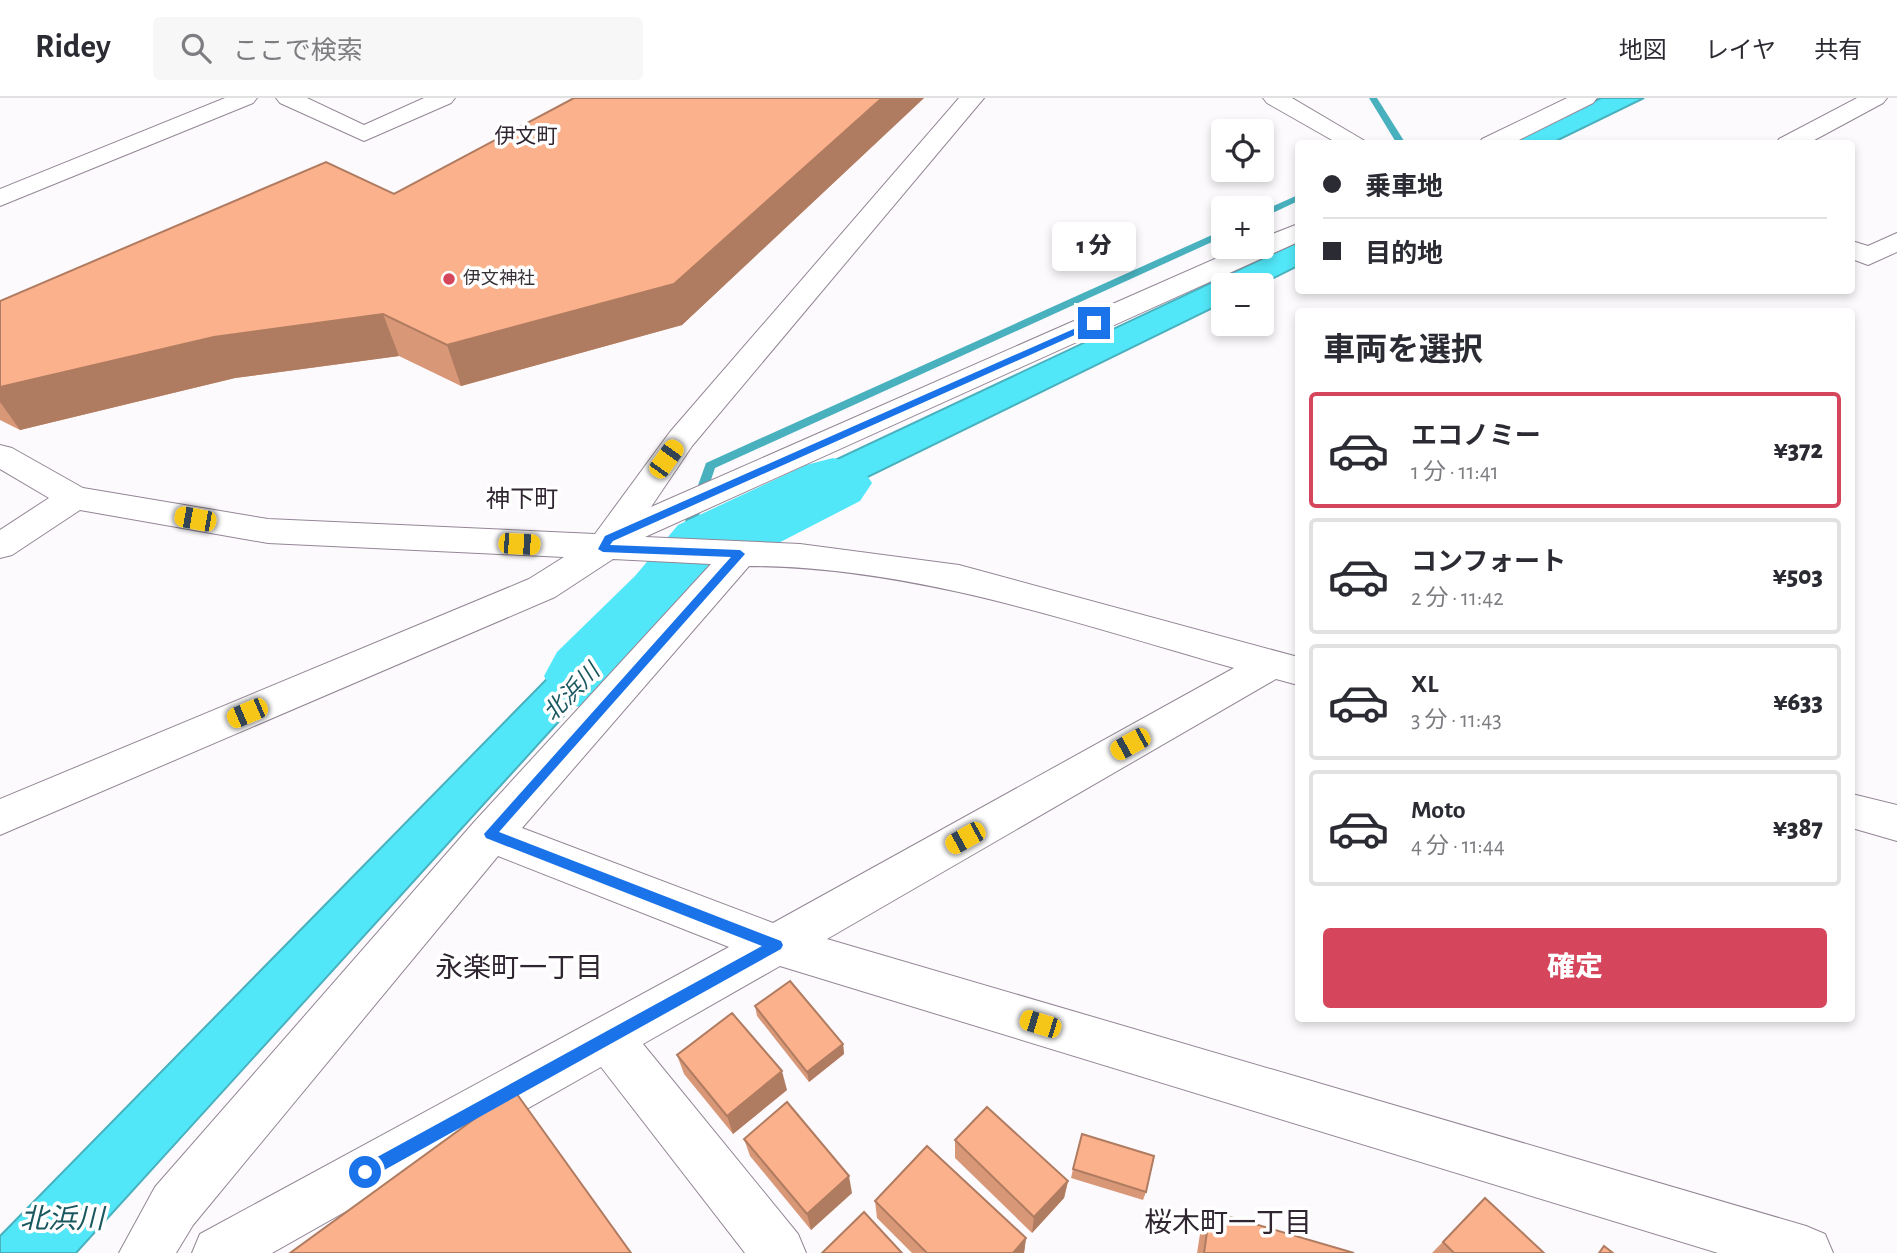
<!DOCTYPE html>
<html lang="ja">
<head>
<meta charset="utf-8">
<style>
	:root { --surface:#fff; --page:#f7f7f7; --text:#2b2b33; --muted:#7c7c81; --line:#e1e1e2; --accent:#d5455b }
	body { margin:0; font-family:"Alegreya Sans","Noto Sans JP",sans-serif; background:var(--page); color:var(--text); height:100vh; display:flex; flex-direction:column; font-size:26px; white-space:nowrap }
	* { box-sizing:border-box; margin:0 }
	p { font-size:23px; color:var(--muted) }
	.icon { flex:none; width:38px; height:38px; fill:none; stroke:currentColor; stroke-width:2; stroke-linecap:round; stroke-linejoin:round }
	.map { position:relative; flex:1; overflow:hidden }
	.side { position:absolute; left:1295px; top:210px; width:560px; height:714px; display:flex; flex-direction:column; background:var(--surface); border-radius:7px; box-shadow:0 4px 10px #0003 }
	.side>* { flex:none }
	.banner { position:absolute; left:1295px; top:42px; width:560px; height:154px; border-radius:7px; box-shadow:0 4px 10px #0003; display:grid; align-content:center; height:154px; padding:0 28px; background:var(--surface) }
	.buttons { position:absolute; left:1211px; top:21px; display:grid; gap:14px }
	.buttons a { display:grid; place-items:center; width:63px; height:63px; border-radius:7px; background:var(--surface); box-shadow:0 4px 10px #0003; font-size:35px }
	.end { position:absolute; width:32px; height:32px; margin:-16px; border:9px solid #1a73e8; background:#fff; box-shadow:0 0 0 4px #fff }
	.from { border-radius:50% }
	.bubble { position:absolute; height:49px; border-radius:7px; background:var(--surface); box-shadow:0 4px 10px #0003; font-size:23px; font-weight:800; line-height:49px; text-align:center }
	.car { position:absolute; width:21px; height:42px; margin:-21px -10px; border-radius:9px; box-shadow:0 0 5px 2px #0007; background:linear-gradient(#f5c518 24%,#345 0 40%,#f5c518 0 76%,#345 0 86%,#f5c518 0) }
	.banner b { display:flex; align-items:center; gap:24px; height:66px; font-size:26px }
	.banner b+b { border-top:2px solid var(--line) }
	.banner i { width:18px; height:18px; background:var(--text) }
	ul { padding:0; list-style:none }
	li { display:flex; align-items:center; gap:21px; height:116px; margin:0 14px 10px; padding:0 14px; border:4px solid var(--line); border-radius:7px }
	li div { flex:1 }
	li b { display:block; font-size:26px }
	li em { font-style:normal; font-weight:800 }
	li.selected { border-color:var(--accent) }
	li>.icon { width:63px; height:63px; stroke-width:1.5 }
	h2 { padding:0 28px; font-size:32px; line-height:84px }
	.cta { display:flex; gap:14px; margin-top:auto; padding:14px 28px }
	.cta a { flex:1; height:80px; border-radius:7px; background:var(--accent); color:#fff; font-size:28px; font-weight:800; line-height:80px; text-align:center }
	header { display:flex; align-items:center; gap:42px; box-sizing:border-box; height:98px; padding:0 35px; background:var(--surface); border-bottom:2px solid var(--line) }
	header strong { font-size:33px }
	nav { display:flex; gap:38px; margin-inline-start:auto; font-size:24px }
	.search { width:490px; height:63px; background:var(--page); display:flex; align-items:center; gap:18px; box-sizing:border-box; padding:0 24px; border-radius:7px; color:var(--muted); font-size:26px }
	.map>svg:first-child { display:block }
	.water { fill:#51e7f8; stroke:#49b1be; stroke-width:2 }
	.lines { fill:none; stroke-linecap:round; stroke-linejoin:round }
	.stream { fill:#49b1be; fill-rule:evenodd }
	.river { fill:#51e7f8; fill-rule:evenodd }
	.minor-casing { stroke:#938695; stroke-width:2 }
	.minor { fill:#fff; fill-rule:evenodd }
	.wall { fill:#d89878 }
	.shaded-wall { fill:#b07c61 }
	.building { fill:#fbb18b; stroke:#b07c61; stroke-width:2 }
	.route { fill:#1a73e8 }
	.poi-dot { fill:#d5455b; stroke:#fff; stroke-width:2.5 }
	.labels { text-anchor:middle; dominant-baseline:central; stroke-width:7; stroke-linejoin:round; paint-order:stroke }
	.far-poi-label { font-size:18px; fill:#373238; stroke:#fff; text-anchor:start }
	.far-quarter-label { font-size:21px; fill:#302632; stroke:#fff }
	.water-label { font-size:23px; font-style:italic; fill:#1a585f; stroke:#fff }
	.quarter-label { font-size:24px; fill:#302632; stroke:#fff }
	.near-neighbourhood-label { font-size:28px; fill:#302632; stroke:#fff }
	.near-water-label { font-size:28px; font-style:italic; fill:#1a585f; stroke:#fff }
</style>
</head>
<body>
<header>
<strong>Ridey</strong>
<div class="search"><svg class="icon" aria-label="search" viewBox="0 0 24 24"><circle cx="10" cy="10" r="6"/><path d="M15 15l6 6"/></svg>ここで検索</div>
<nav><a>地図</a><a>レイヤ</a><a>共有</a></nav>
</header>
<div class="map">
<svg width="1897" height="1155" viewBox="0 0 1897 1155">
	<rect width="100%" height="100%" fill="#fdfafe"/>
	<g class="water">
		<polygon points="1601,0 1644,0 1552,45 1505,46"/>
		<polygon points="1298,144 1298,168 1260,187 1223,187 1223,205 735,444 699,426"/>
		<polygon points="641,485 682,488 76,1155 0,1155 0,1138"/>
	</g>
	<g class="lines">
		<g class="stream">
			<polygon points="1369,0 1377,0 1406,46 1397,46"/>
			<polygon points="1298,97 1298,103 1262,120 1262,113"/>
			<polygon points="1223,132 1223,139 715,370 672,499 670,502 660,502 658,499 706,365"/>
		</g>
		<polygon class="river" points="833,360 860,367 872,385 860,403 736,467 695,520 621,602 589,612 557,602 544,578 557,554 635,478 678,427 806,367"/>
		<g class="minor-casing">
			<g id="minor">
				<polygon points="225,0 257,0 253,5 0,108 0,91"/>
				<polygon points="276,0 307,0 364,27 424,0 455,0 451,5 364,43 280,5"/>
				<path d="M959 0H984L692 348 651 409 1242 149H1262V140L1298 126V144L645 439 800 446 959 467 1298 559V587L1276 581 827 841 1806 1128 1825 1136 1833 1155H1718L780 868 643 946 798 1136 806 1155H745L601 969 272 1155H192L200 1136 729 849 498 758 193 1127 176 1155H119L155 1089 475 723 711 466 613 461 555 499 0 737V701L529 481 564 459 268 445 80 412 12 457 0 460V432L49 400 0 371V347L12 350 83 390 268 421 595 436 670 334ZM749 468C912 468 1079 526 1234 570L773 825 522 730Z"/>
				<polygon points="1263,0 1292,0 1370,46 1339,46 1267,5"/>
				<polygon points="1567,0 1597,0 1593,5 1511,46 1479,46 1482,41"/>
				<polygon points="1857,0 1887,0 1883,5 1807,46 1776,46 1779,41"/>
				<polygon points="1897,135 1897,154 1868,167 1852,161 1852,143 1868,148"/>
				<polygon points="1852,696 1897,707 1897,743 1852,730"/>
			</g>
		</g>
		<use href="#minor" class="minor"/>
	</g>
	<g class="wall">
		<polygon points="575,0 924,0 682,227 461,288 399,258 235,280 20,332 0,322 0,203 394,96"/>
		<polygon points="755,908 843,946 844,956 809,984 757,918"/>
		<polygon points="677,957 787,992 733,1036 684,976"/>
		<polygon points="744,1041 852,1095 811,1132 750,1058"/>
		<polygon points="955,1042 1068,1083 1064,1100 1032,1135 955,1060"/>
		<polygon points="1073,1071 1146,1094 1143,1102 1071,1080"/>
		<polygon points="1485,1100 1544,1155 1432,1155"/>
		<polygon points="875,1103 1026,1140 1024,1155 912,1155 877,1120"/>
		<polygon points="1210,1113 1354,1155 1197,1155 1200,1136"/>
	</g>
	<g class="shaded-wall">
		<polygon points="882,0 924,0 682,227 461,288 447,247"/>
		<polygon points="383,216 399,258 235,280 20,332 0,304 0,289 214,239"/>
		<polygon points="843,946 844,956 809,984 807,974"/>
		<polygon points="782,973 787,992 733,1036 727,1018"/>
		<polygon points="849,1078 852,1095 811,1132 807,1116"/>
		<polygon points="1068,1083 1064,1100 1032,1135 1034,1119"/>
		<polygon points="1026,1140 1024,1155 1013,1155"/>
	</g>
	<g class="building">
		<polygon points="574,0 882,0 674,186 447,247 383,216 214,239 0,289 0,203 326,64 394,96"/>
		<polygon points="790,883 843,946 807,974 755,908"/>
		<polygon points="732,915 782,973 727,1018 677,957"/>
		<polygon points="514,992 631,1155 290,1155"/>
		<polygon points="787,1004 849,1078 807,1116 744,1041"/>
		<polygon points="987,1009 1068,1083 1034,1119 955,1042"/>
		<polygon points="1082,1036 1154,1058 1146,1094 1073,1071"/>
		<polygon points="927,1048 1026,1140 1013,1155 927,1155 875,1103"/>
		<polygon points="1485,1100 1544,1155 1454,1155 1443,1144"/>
		<polygon points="1210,1113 1354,1155 1204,1155"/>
		<polygon points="864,1114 902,1155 822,1155"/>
		<polygon points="1604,1148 1613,1155 1599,1155"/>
	</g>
	<polygon class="route" points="1094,222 1097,227 613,443 610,447 740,452 745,456 499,734 781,843 783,847 781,851 370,1080 359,1080 359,1069 762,848 486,740 484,736 731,459 603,454 598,451 605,438"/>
	<circle class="poi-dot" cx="449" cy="181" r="7"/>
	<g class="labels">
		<g class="far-poi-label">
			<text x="463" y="181">伊文神社</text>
		</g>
		<g class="far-quarter-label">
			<text x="526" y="38">伊文町</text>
		</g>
		<g class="water-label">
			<text transform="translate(572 595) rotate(-46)">北浜川</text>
		</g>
		<g class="quarter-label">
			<text x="522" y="402">神下町</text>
		</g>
		<g class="near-neighbourhood-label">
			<text x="519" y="871">永楽町一丁目</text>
			<text x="1228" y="1126">桜木町一丁目</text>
		</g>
		<g class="near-water-label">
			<text x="62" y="1122">北浜川</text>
		</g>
	</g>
</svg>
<div class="buttons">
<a><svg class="icon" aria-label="locate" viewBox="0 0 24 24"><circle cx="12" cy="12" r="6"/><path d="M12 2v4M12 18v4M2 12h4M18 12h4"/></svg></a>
<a>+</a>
<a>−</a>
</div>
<i class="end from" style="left:365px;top:1074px"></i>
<i class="end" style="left:1094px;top:225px"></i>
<div class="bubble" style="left:1052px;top:124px;width:84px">1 分</div>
<i class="car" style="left:666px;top:361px;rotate:36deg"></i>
<i class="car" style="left:195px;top:421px;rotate:280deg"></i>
<i class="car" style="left:519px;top:446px;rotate:93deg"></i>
<i class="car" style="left:247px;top:615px;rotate:247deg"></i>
<i class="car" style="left:1130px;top:646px;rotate:241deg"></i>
<i class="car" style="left:965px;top:740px;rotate:241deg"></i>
<i class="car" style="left:1040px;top:926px;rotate:287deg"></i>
<div class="banner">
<b><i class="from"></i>乗車地</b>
<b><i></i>目的地</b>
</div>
<section class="side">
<h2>車両を選択</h2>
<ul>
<li class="selected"><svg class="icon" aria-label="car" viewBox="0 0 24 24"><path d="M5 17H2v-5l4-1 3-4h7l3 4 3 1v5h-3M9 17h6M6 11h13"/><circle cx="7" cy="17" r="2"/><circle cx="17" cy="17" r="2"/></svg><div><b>エコノミー</b><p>1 分 · 11:41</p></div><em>¥372</em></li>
<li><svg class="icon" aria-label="car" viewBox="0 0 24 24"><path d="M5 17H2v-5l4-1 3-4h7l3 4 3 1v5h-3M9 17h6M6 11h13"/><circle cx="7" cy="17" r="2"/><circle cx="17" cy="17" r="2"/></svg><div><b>コンフォート</b><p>2 分 · 11:42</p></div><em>¥503</em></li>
<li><svg class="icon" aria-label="car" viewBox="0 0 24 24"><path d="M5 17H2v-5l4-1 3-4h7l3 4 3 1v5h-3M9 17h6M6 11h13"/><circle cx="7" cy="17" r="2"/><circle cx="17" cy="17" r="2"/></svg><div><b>XL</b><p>3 分 · 11:43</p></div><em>¥633</em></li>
<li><svg class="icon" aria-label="car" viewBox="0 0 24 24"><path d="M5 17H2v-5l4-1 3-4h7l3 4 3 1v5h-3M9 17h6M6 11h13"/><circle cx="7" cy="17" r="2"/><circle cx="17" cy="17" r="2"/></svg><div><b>Moto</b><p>4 分 · 11:44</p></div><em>¥387</em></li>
</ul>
<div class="cta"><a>確定</a></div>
</section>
</div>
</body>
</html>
